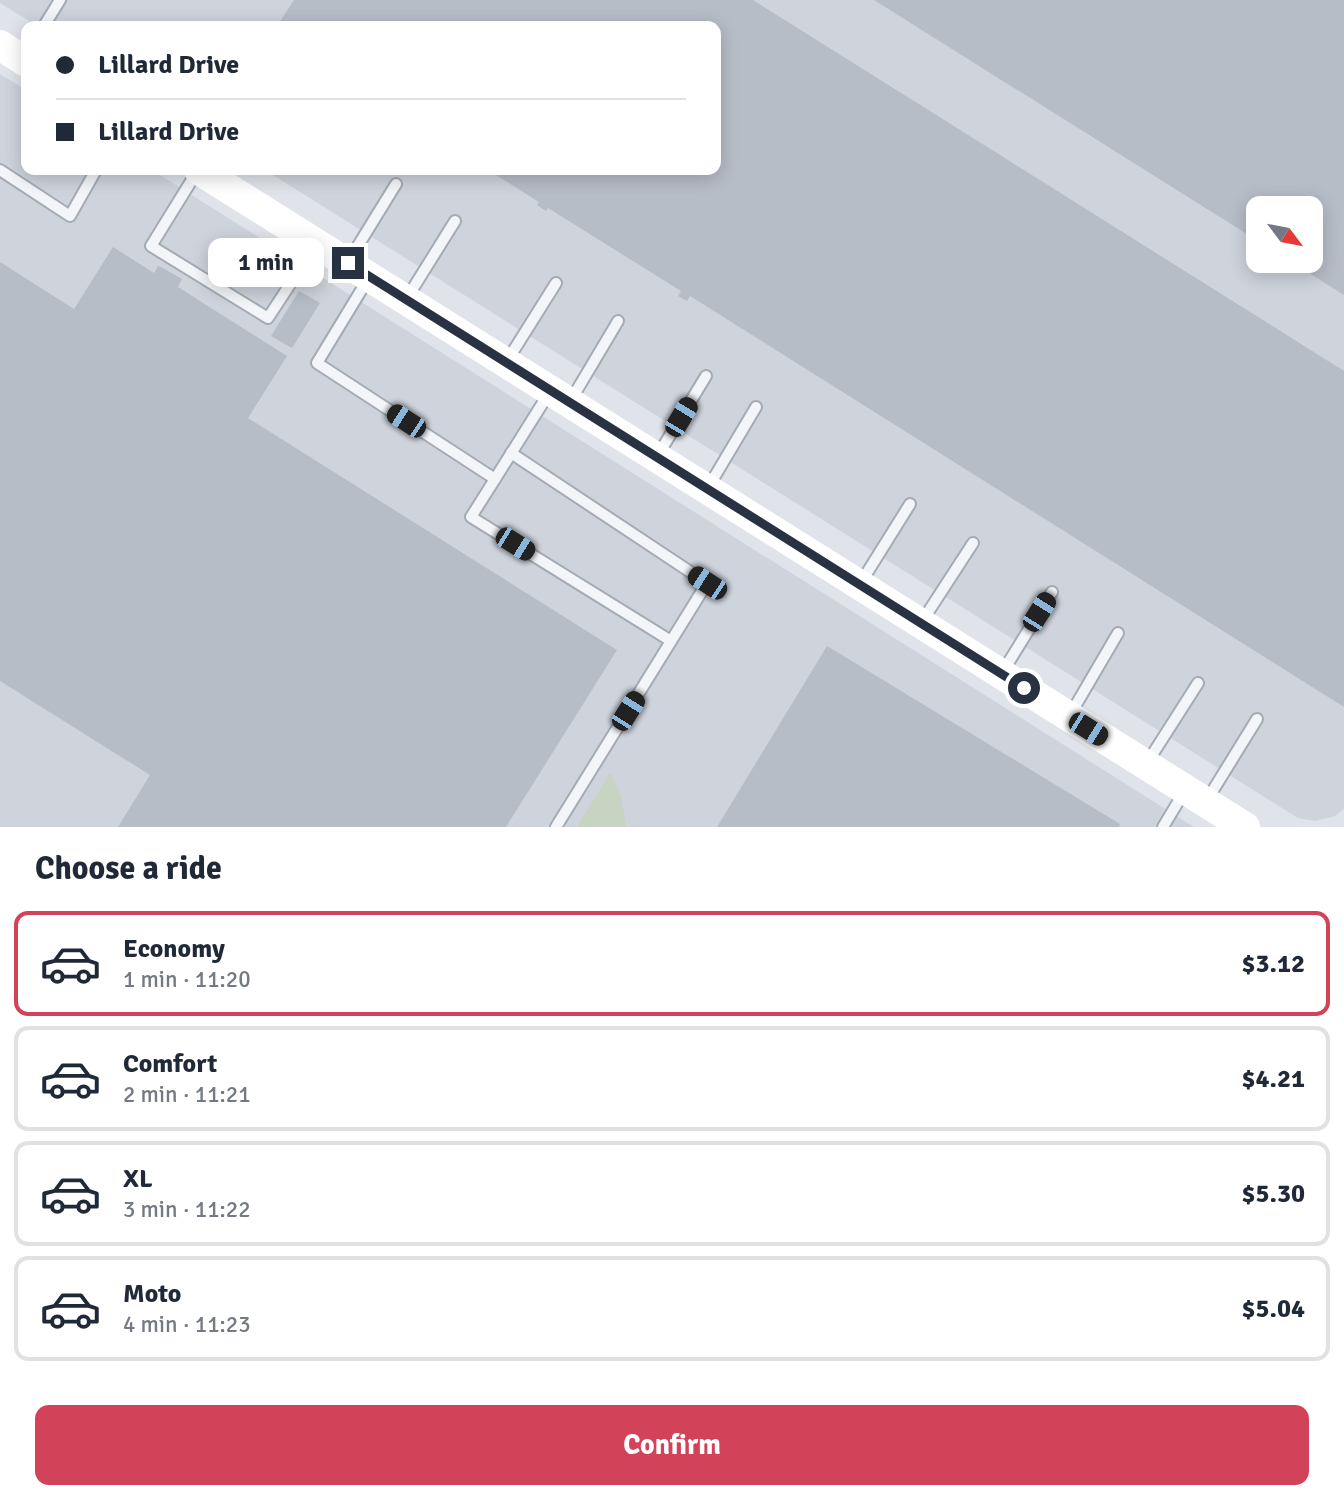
<!DOCTYPE html>
<html lang="en">
<head>
<meta charset="utf-8">
<style>
	:root { --surface:#fff; --page:#f2f2f3; --text:#1f2937; --muted:#747a83; --line:#e0e1e3; --accent:#d24259 }
	body { margin:0; font-family:Signika,sans-serif; background:var(--page); color:var(--text); height:100vh; display:flex; flex-direction:column; font-size:26px; white-space:nowrap }
	* { box-sizing:border-box; margin:0 }
	p { font-size:23px; color:var(--muted) }
	.icon { flex:none; width:38px; height:38px; fill:none; stroke:currentColor; stroke-width:2; stroke-linecap:round; stroke-linejoin:round }
	.map { position:relative; height:827px; overflow:hidden }
	.sheet { display:flex; flex-direction:column; background:var(--surface); flex:1 }
	.sheet>* { flex:none }
	.guide { position:absolute; left:21px; top:21px; width:700px; height:154px; border-radius:14px; box-shadow:0 4px 18px #0003; display:grid; align-content:center; height:154px; padding:0 35px; background:var(--surface) }
	.needle { width:46px; rotate:122deg }
	.controls { position:absolute; left:1246px; top:196px; display:grid; gap:14px }
	.controls a { display:grid; place-items:center; width:77px; height:77px; border-radius:14px; background:var(--surface); box-shadow:0 4px 18px #0003; font-size:35px }
	.end { position:absolute; width:32px; height:32px; margin:-16px; border:9px solid #283242; background:#fff; box-shadow:0 0 0 4px #fff }
	.from { border-radius:50% }
	.bubble { position:absolute; height:49px; border-radius:14px; background:var(--surface); box-shadow:0 4px 18px #0003; font-size:23px; font-weight:700; line-height:49px; text-align:center }
	.car { position:absolute; width:21px; height:42px; margin:-21px -10px; border-radius:9px; box-shadow:0 0 5px 2px #0007; background:linear-gradient(#222 24%,#8ab4d8 0 40%,#222 0 76%,#8ab4d8 0 86%,#222 0) }
	.guide b { display:flex; align-items:center; gap:24px; height:66px; font-size:26px }
	.guide b+b { border-top:2px solid var(--line) }
	.guide i { width:18px; height:18px; background:var(--text) }
	ul { padding:0; list-style:none }
	li { display:flex; align-items:center; gap:21px; height:105px; margin:0 14px 10px; padding:0 21px; border:4px solid var(--line); border-radius:14px }
	li div { flex:1 }
	li b { display:block; font-size:26px }
	li em { font-style:normal; font-weight:700 }
	li.on { border-color:var(--accent) }
	li>.icon { width:63px; height:63px; stroke-width:1.5 }
	h2 { padding:0 35px; font-size:32px; line-height:84px }
	.button { display:flex; gap:14px; margin-top:auto; padding:14px 35px }
	.button a { flex:1; height:80px; border-radius:14px; background:var(--accent); color:#fff; font-size:28px; font-weight:700; line-height:80px; text-align:center }
	.map>svg:first-child { display:block }
	.built { fill:#ced3dc; fill-rule:evenodd }
	.green { fill:#c6d4c1 }
	.building { fill:#b7bdc7 }
	.lines { fill:none; stroke-linecap:round; stroke-linejoin:round }
	.lane-casing { stroke:#a5abb4; stroke-width:14 }
	.lane { stroke:#f3f5f8; stroke-width:10 }
	.secondary { stroke:#fff; stroke-width:30 }
	.route { stroke:#283242; stroke-width:9 }
</style>
</head>
<body>
<div class="map">
<svg width="1344" height="827" viewBox="0 0 1344 827">
	<rect width="100%" height="100%" fill="#e0e4ea"/>
	<g class="built">
		<path d="M0 0H1344V809L1335 816 1315 821 1298 818 265 170H716V26H37L0 3ZM1258 208H1311V261H1258Z"/>
		<polygon points="0,74 26,90 26,170 152,170 1194,827 0,827"/>
	</g>
	<polygon class="green" points="610,773 621,796 626,827 577,827"/>
	<g class="building">
		<polygon points="294,0 753,0 1344,371 1344,707 690,296 687,301 678,296 681,291 548,208 546,211 537,205 539,202 488,170 716,170 716,26 277,26"/>
		<polygon points="874,0 1344,0 1344,295 1290,261 1311,261 1311,208 1258,208 1258,241"/>
		<polygon points="113,247 154,273 158,266 161,267 182,279 178,287 287,356 248,418 617,650 506,827 118,827 150,775 0,681 0,262 74,309"/>
		<polygon points="299,291 320,303 292,348 271,336"/>
		<polygon points="827,646 1120,824 1119,827 717,827"/>
	</g>
	<g class="lines">
		<g class="lane-casing">
			<g id="lane">
				<polyline points="44,26 60,0"/>
				<polyline points="0,170 70,216 96,170"/>
				<polyline points="198,170 151,246 268,318 315,246"/>
				<polyline points="348,262 396,184"/>
				<polyline points="368,279 317,363 495,479 549,393"/>
				<polyline points="407,298 455,221"/>
				<polyline points="507,361 556,283"/>
				<polyline points="571,400 618,321"/>
				<polyline points="511,453 707,583 556,827"/>
				<polyline points="658,455 706,376"/>
				<polyline points="495,479 471,517 671,641"/>
				<polyline points="709,486 756,407"/>
				<polyline points="860,584 910,504"/>
				<polyline points="921,623 973,543"/>
				<polyline points="1002,673 1052,592"/>
				<polyline points="1070,715 1118,633"/>
				<polyline points="1147,763 1198,683"/>
				<polyline points="1207,800 1257,719"/>
				<polyline points="1163,827 1184,792"/>
			</g>
		</g>
		<use href="#lane" class="lane"/>
		<g class="secondary">
			<polyline points="0,45 26,62"/>
			<polyline points="199,170 1245,827"/>
		</g>
	</g>
	<g class="lines">
		<polyline class="route" points="348,263 1024,688"/>
	</g>
</svg>
<div class="controls">
<a><svg class="needle" viewBox="-14 -14 28 28"><path d="M0-13l5 13h-10z" fill="#e53935"/><path d="M0 13l5-13h-10z" fill="#747a83"/></svg></a>
</div>
<i class="end from" style="left:1024px;top:688px"></i>
<i class="end" style="left:348px;top:263px"></i>
<div class="bubble" style="left:208px;top:238px;width:116px">1 min</div>
<i class="car" style="left:681px;top:417px;rotate:31deg"></i>
<i class="car" style="left:406px;top:421px;rotate:303deg"></i>
<i class="car" style="left:515px;top:544px;rotate:122deg"></i>
<i class="car" style="left:707px;top:583px;rotate:303deg"></i>
<i class="car" style="left:1039px;top:612px;rotate:32deg"></i>
<i class="car" style="left:628px;top:711px;rotate:32deg"></i>
<i class="car" style="left:1088px;top:729px;rotate:122deg"></i>
<div class="guide">
<b><i class="from"></i>Lillard Drive</b>
<b><i></i>Lillard Drive</b>
</div>
</div>
<section class="sheet">
<h2>Choose a ride</h2>
<ul>
<li class="on"><svg class="icon" aria-label="car" viewBox="0 0 24 24"><path d="M5 17H2v-5l4-1 3-4h7l3 4 3 1v5h-3M9 17h6M6 11h13"/><circle cx="7" cy="17" r="2"/><circle cx="17" cy="17" r="2"/></svg><div><b>Economy</b><p>1 min · 11:20</p></div><em>$3.12</em></li>
<li><svg class="icon" aria-label="car" viewBox="0 0 24 24"><path d="M5 17H2v-5l4-1 3-4h7l3 4 3 1v5h-3M9 17h6M6 11h13"/><circle cx="7" cy="17" r="2"/><circle cx="17" cy="17" r="2"/></svg><div><b>Comfort</b><p>2 min · 11:21</p></div><em>$4.21</em></li>
<li><svg class="icon" aria-label="car" viewBox="0 0 24 24"><path d="M5 17H2v-5l4-1 3-4h7l3 4 3 1v5h-3M9 17h6M6 11h13"/><circle cx="7" cy="17" r="2"/><circle cx="17" cy="17" r="2"/></svg><div><b>XL</b><p>3 min · 11:22</p></div><em>$5.30</em></li>
<li><svg class="icon" aria-label="car" viewBox="0 0 24 24"><path d="M5 17H2v-5l4-1 3-4h7l3 4 3 1v5h-3M9 17h6M6 11h13"/><circle cx="7" cy="17" r="2"/><circle cx="17" cy="17" r="2"/></svg><div><b>Moto</b><p>4 min · 11:23</p></div><em>$5.04</em></li>
</ul>
<div class="button"><a>Confirm</a></div>
</section>
</body>
</html>
